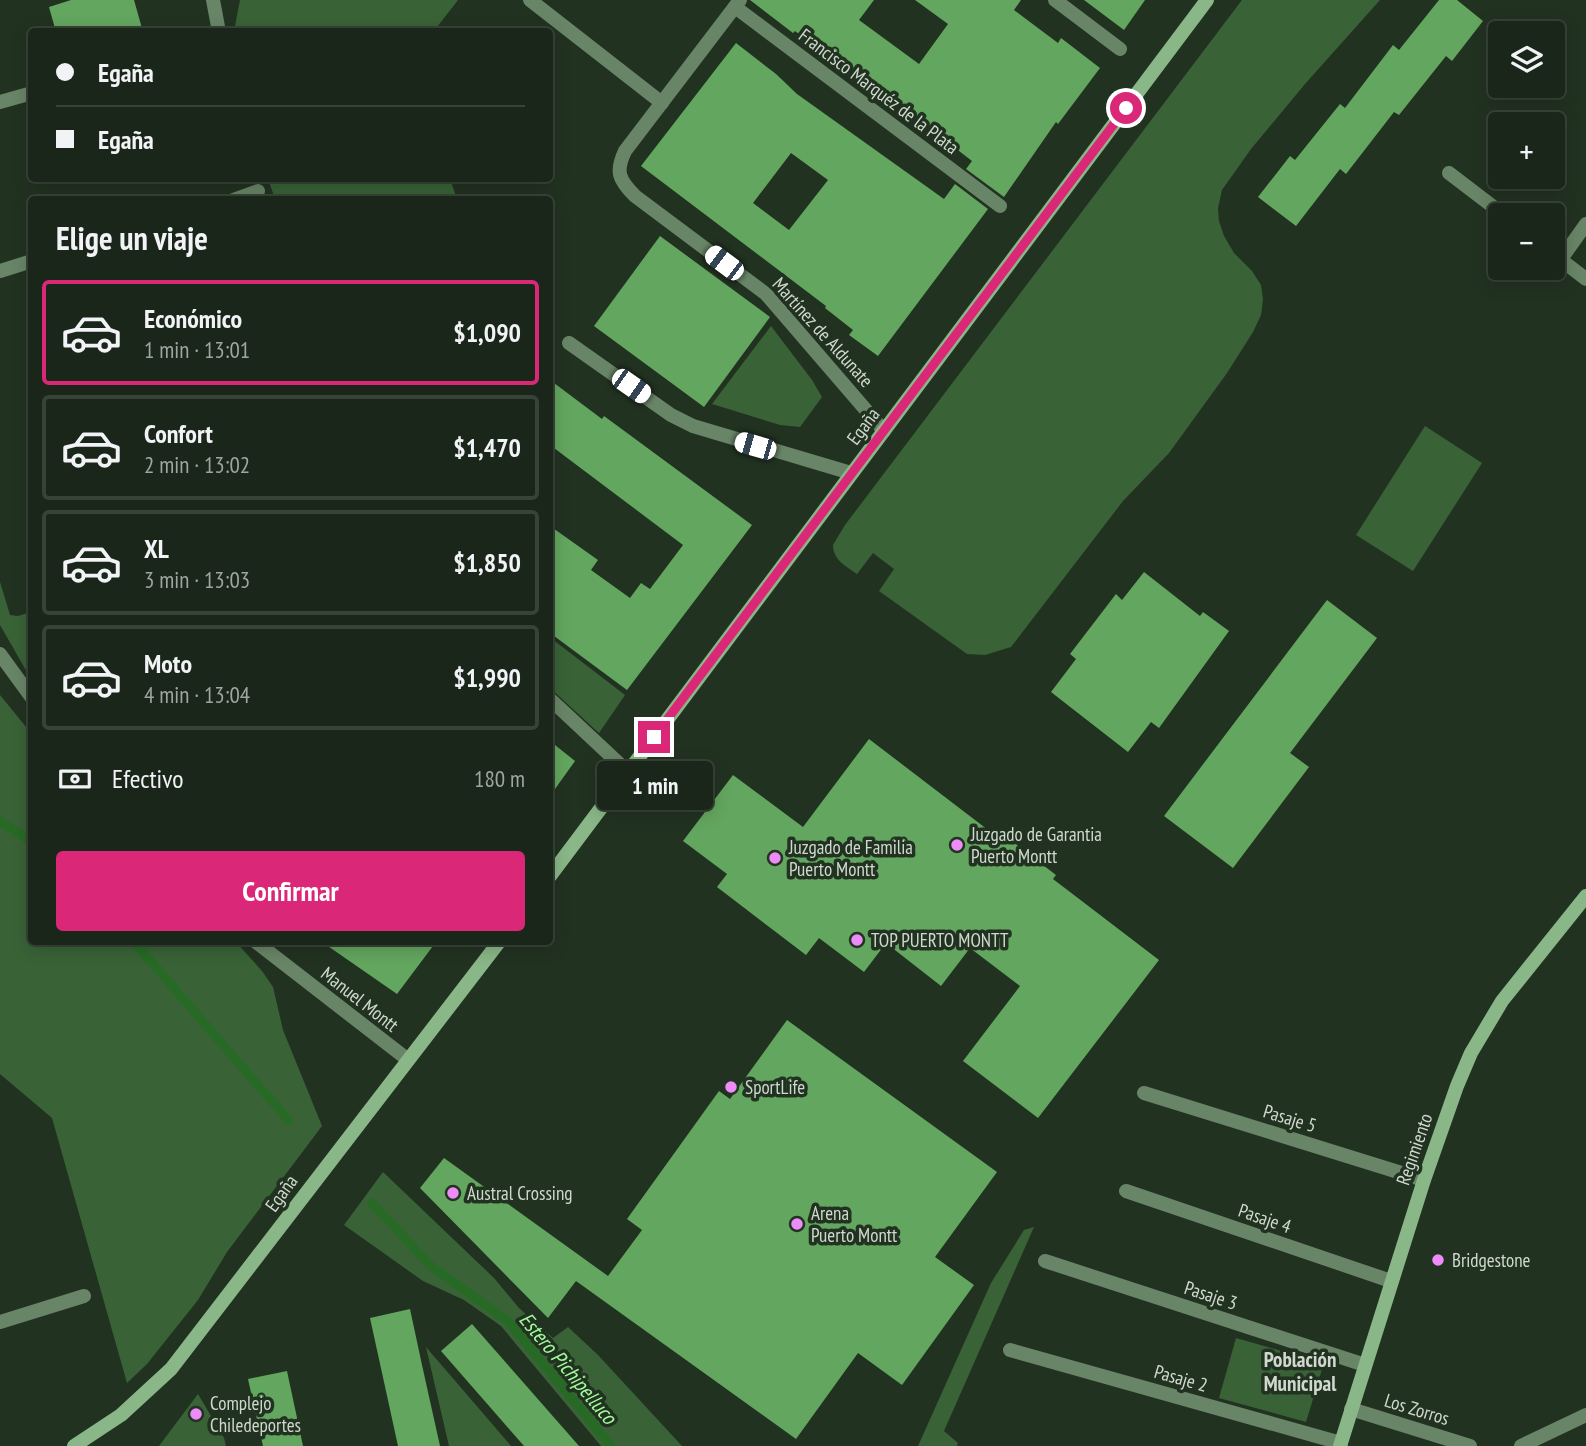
<!DOCTYPE html>
<html lang="es">
<head>
<meta charset="utf-8">
<style>
	:root { --surface:#1a2619; --page:#232e22; --text:#f1f3f6; --muted:#9fa5a2; --line:#384338; --accent:#db2777 }
	body { margin:0; font-family:"PT Sans Narrow",sans-serif; background:var(--page); color:var(--text); height:100vh; display:flex; flex-direction:column; font-size:26px; white-space:nowrap }
	* { box-sizing:border-box; margin:0 }
	p { font-size:23px; color:var(--muted) }
	.icon { flex:none; width:38px; height:38px; fill:none; stroke:currentColor; stroke-width:2; stroke-linecap:round; stroke-linejoin:round }
	.map { position:relative; flex:1; overflow:hidden }
	.side { position:absolute; left:28px; top:196px; width:525px; height:749px; display:flex; flex-direction:column; background:var(--surface); border-radius:7px; box-shadow:0 4px 18px #0003,0 0 0 2px var(--line) }
	.side>* { flex:none }
	.hud { position:absolute; left:28px; top:28px; width:525px; height:154px; border-radius:7px; box-shadow:0 4px 18px #0003,0 0 0 2px var(--line); display:grid; align-content:center; height:154px; padding:0 28px; background:var(--surface) }
	.fabs { position:absolute; left:1488px; top:21px; display:grid; gap:14px }
	.fabs a { display:grid; place-items:center; width:77px; height:77px; border-radius:7px; background:var(--surface); box-shadow:0 4px 18px #0003,0 0 0 2px var(--line); font-size:35px }
	.end { position:absolute; width:32px; height:32px; margin:-16px; border:9px solid #db2777; background:#fff; box-shadow:0 0 0 4px #fff }
	.from { border-radius:50% }
	.bubble { position:absolute; height:49px; border-radius:7px; background:var(--surface); box-shadow:0 4px 18px #0003,0 0 0 2px var(--line); font-size:23px; font-weight:600; line-height:49px; text-align:center }
	.car { position:absolute; width:21px; height:42px; margin:-21px -10px; border-radius:9px; box-shadow:0 0 5px 2px #0007; background:linear-gradient(#fff 24%,#345 0 40%,#fff 0 76%,#345 0 86%,#fff 0) }
	.hud b { display:flex; align-items:center; gap:24px; height:66px; font-size:26px }
	.hud b+b { border-top:2px solid var(--line) }
	.hud i { width:18px; height:18px; background:var(--text) }
	ul { padding:0; list-style:none }
	li { display:flex; align-items:center; gap:21px; height:105px; margin:0 14px 10px; padding:0 14px; border:4px solid var(--line); border-radius:7px }
	li div { flex:1 }
	li b { display:block; font-size:26px }
	li em { font-style:normal; font-weight:600 }
	li.current { border-color:var(--accent) }
	li>.icon { width:63px; height:63px; stroke-width:1.5 }
	h2 { padding:0 28px; font-size:32px; line-height:84px }
	.pay { display:flex; align-items:center; gap:18px; height:77px; padding:0 28px; font-size:26px }
	.pay p { margin-inline-start:auto }
	.cta { display:flex; gap:14px; margin-top:auto; padding:14px 28px }
	.cta a { flex:1; height:80px; border-radius:7px; background:var(--accent); color:#fff; font-size:28px; font-weight:600; line-height:80px; text-align:center }
	.map>svg:first-child { display:block }
	.green { fill:#396337 }
	.lines { fill:none; stroke-linecap:round; stroke-linejoin:round }
	.stream { stroke:#276a25; stroke-width:9 }
	.building { fill:#63a65f; fill-rule:evenodd }
	.minor { stroke:#698567; stroke-width:14 }
	.secondary { stroke:#8ab787; stroke-width:14 }
	.route { stroke:#db2777; stroke-width:9 }
	.poi-dot { fill:#ed8cf9; stroke:#223221; stroke-width:2.5 }
	.labels { text-anchor:middle; dominant-baseline:central; stroke-width:7; stroke-linejoin:round; paint-order:stroke }
	.street-label { font-size:19px; fill:#cfd9ce; stroke:#223221 }
	.poi-label { font-size:19px; fill:#cfd9ce; stroke:#223221; text-anchor:start }
	.neighbourhood-label { font-size:21px; font-weight:bold; fill:#cfd9ce; stroke:#223221 }
	.water-label { font-size:21px; font-style:italic; fill:#a2fc9c; stroke:#223221 }
</style>
</head>
<body>
<div class="map">
<svg width="1586" height="1446" viewBox="0 0 1586 1446">
	<rect width="100%" height="100%" fill="#223221"/>
	<g class="green">
		<polygon points="240,0 458,0 434,31 234,31"/>
		<path d="M1242 0H1380L1305 84 1251 149 1222 190 1218 208 1219 221 1224 236 1234 253 1252 271 1261 285 1263 299 1261 315 1253 332 1227 373 1169 453 1123 501 1011 647 985 655 967 654 879 591 894 569 873 553 857 574C846 566 833 560 833 545L845 525Z"/>
		<polygon points="268,179 450,179 457,199 275,199"/>
		<polygon points="771,326 812,380 822,397 800,427 780,425 712,404"/>
		<polygon points="1425,426 1482,463 1413,571 1356,535"/>
		<polygon points="0,582 10,615 18,616 31,612 31,679 0,625"/>
		<polygon points="550,632 552,639 625,695 599,733 550,688"/>
		<polygon points="0,695 31,733 32,942 236,942 262,971 273,987 283,1030 322,1126 227,1252 198,1300 147,1364 127,1383 52,1118 0,1074"/>
		<polygon points="383,1172 494,1278 519,1308 553,1338 568,1327 598,1355 682,1446 601,1446 501,1326 464,1300 423,1281 344,1225"/>
		<polygon points="1034,1227 944,1431 958,1443 957,1446 918,1446 991,1283 1024,1230"/>
		<polygon points="1236,1338 1324,1363 1306,1422 1219,1398"/>
		<polygon points="426,1347 511,1446 449,1446"/>
		<polygon points="198,1394 224,1438 226,1446 159,1446"/>
	</g>
	<g class="lines">
		<g class="stream">
			<polyline points="0,821 32,842"/>
			<polyline points="134,942 289,1121"/>
			<polyline points="372,1203 432,1267 508,1321 611,1446"/>
		</g>
	</g>
	<g class="building">
		<polygon points="71,0 134,0 143,32 56,32 49,7"/>
		<polygon points="750,0 874,0 859,20 919,64 948,24 915,0 1021,0 1014,10 1058,43 1061,38 1100,68 1058,124 1056,122 1004,197 966,169 972,161 893,100 832,56 831,58 795,31 793,33"/>
		<polygon points="1084,0 1145,0 1124,30"/>
		<polygon points="1439,0 1457,0 1483,21 1452,61 1446,56 1399,115 1394,112 1346,174 1340,169 1296,226 1258,197 1290,156 1295,160 1340,104 1345,108 1393,45 1399,50"/>
		<path d="M736 43 776 74 797 94 944 199 955 184 988 209 878 356 849 335 853 330 825 308 826 306 641 166ZM791 153 828 180 789 230 753 203Z"/>
		<polygon points="660,236 770,317 704,407 594,326"/>
		<polygon points="550,380 602,419 604,416 752,525 627,690 550,633 550,526 598,560 591,570 630,598 641,583 650,589 683,545 550,445"/>
		<polygon points="1144,572 1200,616 1203,612 1229,631 1159,728 1151,722 1128,752 1051,692 1076,659 1070,654 1116,594 1122,600"/>
		<polygon points="1327,600 1377,638 1290,753 1309,767 1233,868 1164,816"/>
		<polygon points="869,739 992,833 996,829 1056,875 1053,879 1159,960 1038,1118 963,1061 1020,986 970,948 941,986 886,943 864,972 819,938 806,955 717,887 727,874 683,841 733,775 803,827"/>
		<polygon points="550,741 575,761 550,796"/>
		<polygon points="322,942 436,942 397,994"/>
		<polygon points="787,1020 997,1172 935,1257 974,1285 902,1385 858,1353 796,1439 576,1281 548,1318 420,1188 444,1158 608,1276 642,1230 627,1219 719,1091 730,1099"/>
		<polygon points="410,1309 422,1365 440,1446 398,1446 370,1318"/>
		<polygon points="472,1324 579,1446 524,1446 441,1351"/>
		<polygon points="287,1371 303,1446 263,1446 248,1379"/>
	</g>
	<g class="lines">
		<g class="minor">
			<polyline points="213,0 219,32"/>
			<polyline points="530,0 662,103"/>
			<path d="M740 0 625 151C615 172 619 180 635 196L766 294 884 431"/>
			<polyline points="1055,0 1120,49"/>
			<polyline points="735,7 1000,206"/>
			<polyline points="0,102 32,93"/>
			<polyline points="1449,173 1504,215"/>
			<polyline points="233,200 258,191"/>
			<polyline points="1552,253 1586,279"/>
			<polyline points="1561,259 1586,224"/>
			<polyline points="0,271 32,261"/>
			<polyline points="569,343 671,415 693,426 851,473"/>
			<polyline points="0,654 32,698"/>
			<polyline points="550,699 628,772"/>
			<polyline points="256,942 407,1059"/>
			<polyline points="1144,1093 1424,1180"/>
			<polyline points="1126,1191 1391,1281"/>
			<polyline points="1045,1261 1365,1365"/>
			<polyline points="0,1322 84,1296"/>
			<polyline points="1010,1350 1341,1443"/>
			<polyline points="1351,1409 1470,1446"/>
			<polyline points="1521,1446 1586,1415"/>
		</g>
		<g class="secondary">
			<polyline points="550,876 1207,0"/>
			<polyline points="74,1446 121,1415 171,1369 499,942"/>
			<polyline points="1340,1446 1424,1180 1457,1086 1471,1053 1502,1001 1586,896"/>
		</g>
	</g>
	<g class="lines">
		<polyline class="route" points="654,737 1126,108"/>
	</g>
	<g class="poi-dot">
		<circle cx="957" cy="845" r="7"/>
		<circle cx="775" cy="858" r="7"/>
		<circle cx="857" cy="940" r="7"/>
		<circle cx="731" cy="1087" r="7"/>
		<circle cx="453" cy="1193" r="7"/>
		<circle cx="797" cy="1224" r="7"/>
		<circle cx="1438" cy="1260" r="7"/>
		<circle cx="196" cy="1414" r="7"/>
	</g>
	<g class="labels">
		<g class="street-label">
			<text transform="translate(879 91) rotate(37)">Francisco Marquéz de la Plata</text>
			<text transform="translate(823 332) rotate(48)">Martínez de Aldunate</text>
			<text transform="translate(863 426) rotate(-53)">Egaña</text>
			<text transform="translate(360 999) rotate(38)">Manuel Montt</text>
			<text transform="translate(1290 1118) rotate(17)">Pasaje 5</text>
			<text transform="translate(1414 1149) rotate(-71)">Regimiento</text>
			<text transform="translate(281 1193) rotate(-54)">Egaña</text>
			<text transform="translate(1265 1218) rotate(19)">Pasaje 4</text>
			<text transform="translate(1211 1295) rotate(18)">Pasaje 3</text>
			<text transform="translate(1181 1378) rotate(16)">Pasaje 2</text>
			<text transform="translate(1417 1409) rotate(17)">Los Zorros</text>
		</g>
		<g class="poi-label">
			<text x="971" y="834">Juzgado de Garantia<tspan x="971" dy="22">Puerto Montt</tspan></text>
			<text x="789" y="847">Juzgado de Familia<tspan x="789" dy="22">Puerto Montt</tspan></text>
			<text x="871" y="940">TOP PUERTO MONTT</text>
			<text x="745" y="1087">SportLife</text>
			<text x="467" y="1193">Austral Crossing</text>
			<text x="811" y="1213">Arena<tspan x="811" dy="22">Puerto Montt</tspan></text>
			<text x="1452" y="1260">Bridgestone</text>
			<text x="210" y="1403">Complejo<tspan x="210" dy="22">Chiledeportes</tspan></text>
		</g>
		<g class="neighbourhood-label">
			<text x="1300" y="1359">Población<tspan x="1300" dy="24">Municipal</tspan></text>
		</g>
		<g class="water-label">
			<text transform="translate(568 1368) rotate(50)">Estero Pichipelluco</text>
		</g>
	</g>
</svg>
<div class="fabs">
<a><svg class="icon" aria-label="layers" viewBox="0 0 24 24"><path d="M12 4l9 5-9 5-9-5zM3 14l9 5 9-5"/></svg></a>
<a>+</a>
<a>−</a>
</div>
<i class="end from" style="left:1126px;top:108px"></i>
<i class="end" style="left:654px;top:737px"></i>
<div class="bubble" style="left:597px;top:761px;width:116px">1 min</div>
<i class="car" style="left:724px;top:263px;rotate:307deg"></i>
<i class="car" style="left:631px;top:386px;rotate:125deg"></i>
<i class="car" style="left:755px;top:446px;rotate:286deg"></i>
<div class="hud">
<b><i class="from"></i>Egaña</b>
<b><i></i>Egaña</b>
</div>
<section class="side">
<h2>Elige un viaje</h2>
<ul>
<li class="current"><svg class="icon" aria-label="car" viewBox="0 0 24 24"><path d="M5 17H2v-5l4-1 3-4h7l3 4 3 1v5h-3M9 17h6M6 11h13"/><circle cx="7" cy="17" r="2"/><circle cx="17" cy="17" r="2"/></svg><div><b>Económico</b><p>1 min · 13:01</p></div><em>$1,090</em></li>
<li><svg class="icon" aria-label="car" viewBox="0 0 24 24"><path d="M5 17H2v-5l4-1 3-4h7l3 4 3 1v5h-3M9 17h6M6 11h13"/><circle cx="7" cy="17" r="2"/><circle cx="17" cy="17" r="2"/></svg><div><b>Confort</b><p>2 min · 13:02</p></div><em>$1,470</em></li>
<li><svg class="icon" aria-label="car" viewBox="0 0 24 24"><path d="M5 17H2v-5l4-1 3-4h7l3 4 3 1v5h-3M9 17h6M6 11h13"/><circle cx="7" cy="17" r="2"/><circle cx="17" cy="17" r="2"/></svg><div><b>XL</b><p>3 min · 13:03</p></div><em>$1,850</em></li>
<li><svg class="icon" aria-label="car" viewBox="0 0 24 24"><path d="M5 17H2v-5l4-1 3-4h7l3 4 3 1v5h-3M9 17h6M6 11h13"/><circle cx="7" cy="17" r="2"/><circle cx="17" cy="17" r="2"/></svg><div><b>Moto</b><p>4 min · 13:04</p></div><em>$1,990</em></li>
</ul>
<div class="pay"><svg class="icon" aria-label="cash" viewBox="0 0 24 24"><path d="M3 7h18v10H3z"/><circle cx="12" cy="12" r="2"/></svg>Efectivo<p>180 m</p></div>
<div class="cta"><a>Confirmar</a></div>
</section>
</div>
</body>
</html>
